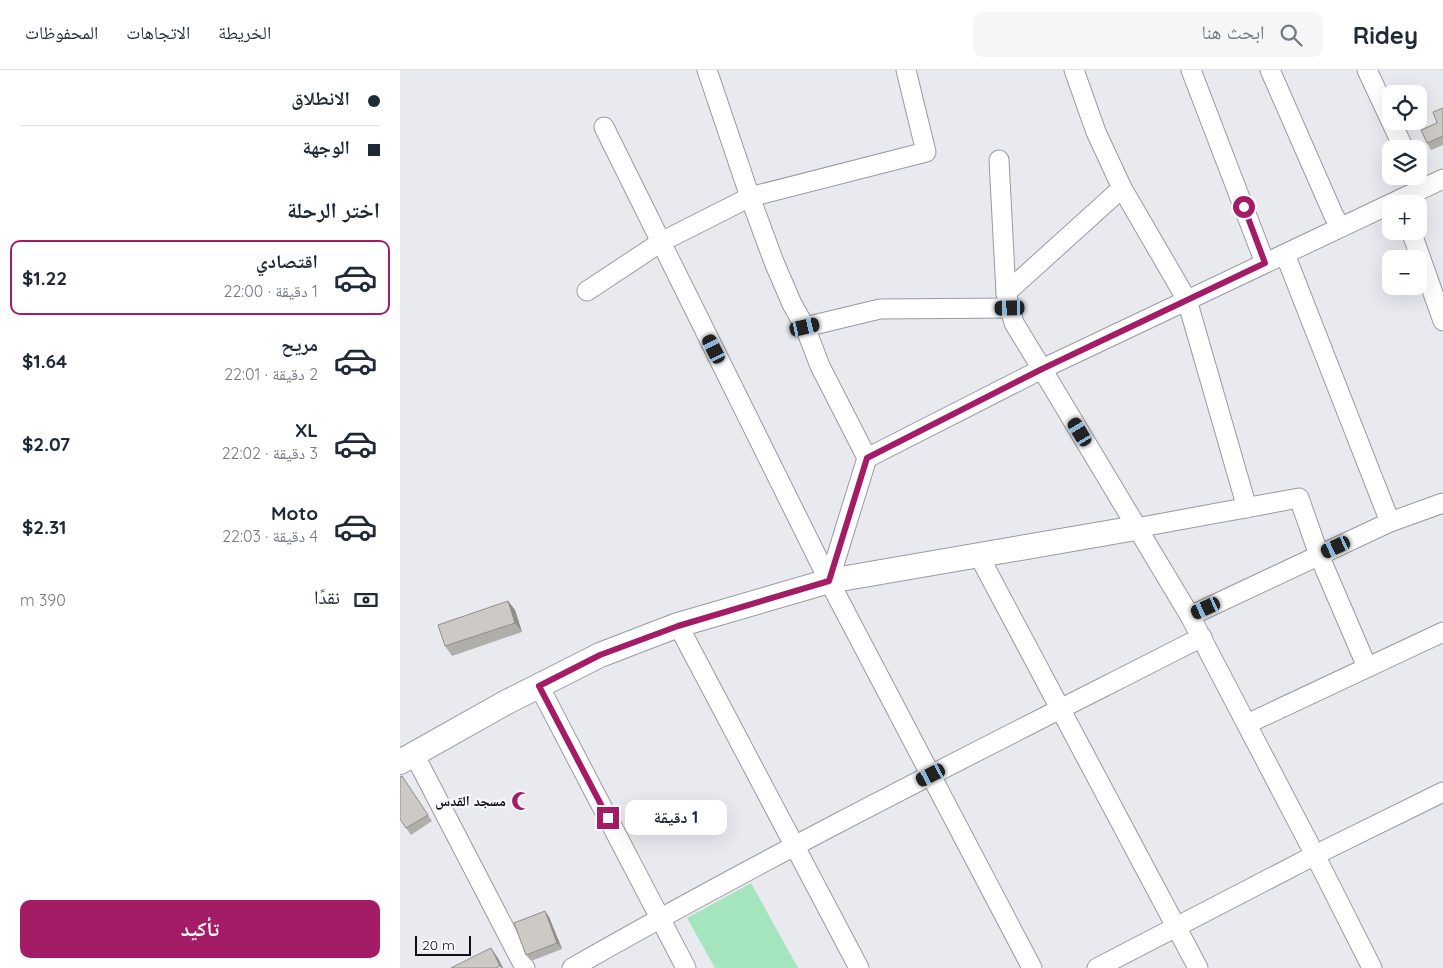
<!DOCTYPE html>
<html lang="ar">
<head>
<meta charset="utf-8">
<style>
	:root { --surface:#fff; --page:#f6f6f7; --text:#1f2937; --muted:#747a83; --line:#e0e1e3; --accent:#a41c66 }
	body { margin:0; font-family:Quicksand,"Noto Naskh Arabic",sans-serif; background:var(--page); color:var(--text); direction:rtl; height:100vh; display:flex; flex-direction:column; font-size:19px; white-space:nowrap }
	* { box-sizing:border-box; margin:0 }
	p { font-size:16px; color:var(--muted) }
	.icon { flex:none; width:28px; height:28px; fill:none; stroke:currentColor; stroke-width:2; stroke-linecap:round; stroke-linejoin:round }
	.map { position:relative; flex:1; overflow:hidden; direction:ltr }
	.drawer { display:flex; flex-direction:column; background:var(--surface); width:400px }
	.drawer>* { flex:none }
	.hud { display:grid; align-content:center; height:110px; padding:0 20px; background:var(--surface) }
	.controls { position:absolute; left:982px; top:15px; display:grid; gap:10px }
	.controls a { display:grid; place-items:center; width:45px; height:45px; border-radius:10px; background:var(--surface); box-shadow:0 5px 20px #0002; font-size:25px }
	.scale { position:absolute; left:15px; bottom:12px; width:56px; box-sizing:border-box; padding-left:5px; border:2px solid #0f0f11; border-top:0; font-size:14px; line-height:18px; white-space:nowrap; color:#0f0f11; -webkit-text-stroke:4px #f7f7fd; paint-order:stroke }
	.end { position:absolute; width:22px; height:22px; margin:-11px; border:6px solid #a41c66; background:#fff; box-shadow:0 0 0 2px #fff }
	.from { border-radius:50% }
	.bubble { position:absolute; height:35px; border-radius:10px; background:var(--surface); box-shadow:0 5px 20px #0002; font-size:16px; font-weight:700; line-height:35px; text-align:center; direction:rtl }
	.car { position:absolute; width:15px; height:30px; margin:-15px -8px; border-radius:6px; box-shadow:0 0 4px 1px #0007; background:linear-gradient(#222 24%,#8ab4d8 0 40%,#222 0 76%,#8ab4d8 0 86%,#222 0) }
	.hud b { display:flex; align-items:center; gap:18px; height:48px; font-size:19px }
	.hud b+b { border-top:1px solid var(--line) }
	.hud i { width:12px; height:12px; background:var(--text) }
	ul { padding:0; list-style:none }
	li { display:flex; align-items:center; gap:15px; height:75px; margin:0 10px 8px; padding:0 10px; border:2px solid transparent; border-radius:10px }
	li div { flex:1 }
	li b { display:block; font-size:19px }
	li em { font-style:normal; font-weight:700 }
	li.selected { border-color:var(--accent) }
	li>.icon { width:45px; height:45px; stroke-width:1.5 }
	h2 { padding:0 20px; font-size:22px; line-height:60px }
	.pay { display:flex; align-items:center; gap:12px; height:55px; padding:0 20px; font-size:19px }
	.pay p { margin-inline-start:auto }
	.primary-button { display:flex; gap:10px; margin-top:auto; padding:10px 20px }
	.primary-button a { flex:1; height:58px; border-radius:10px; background:var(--accent); color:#fff; font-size:20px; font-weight:700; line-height:58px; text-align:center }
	header { display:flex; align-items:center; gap:30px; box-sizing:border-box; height:70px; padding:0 25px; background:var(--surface); border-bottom:1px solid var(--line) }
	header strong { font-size:24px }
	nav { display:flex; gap:28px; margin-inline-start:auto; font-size:18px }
	.search { width:350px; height:45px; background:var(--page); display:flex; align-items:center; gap:12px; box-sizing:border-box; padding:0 18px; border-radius:10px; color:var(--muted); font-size:19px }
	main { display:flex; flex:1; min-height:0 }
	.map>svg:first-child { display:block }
	.grass { fill:#a4e5be }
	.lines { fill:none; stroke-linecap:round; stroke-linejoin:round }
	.minor-casing { stroke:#999a9f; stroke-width:21 }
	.tertiary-casing { stroke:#999a9f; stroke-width:26 }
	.minor { stroke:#fff; stroke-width:19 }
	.tertiary { stroke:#fff; stroke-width:24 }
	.wall { fill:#b0aea9 }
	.shaded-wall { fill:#908d8a }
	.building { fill:#cdcac5; stroke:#908d8a }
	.route { stroke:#a41c66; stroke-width:6 }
	.labels { text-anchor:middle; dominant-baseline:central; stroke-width:4.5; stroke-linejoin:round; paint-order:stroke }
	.poi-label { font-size:14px; font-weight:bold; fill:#0f0f11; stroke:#f7f7fd; text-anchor:end }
</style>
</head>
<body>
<header>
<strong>Ridey</strong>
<div class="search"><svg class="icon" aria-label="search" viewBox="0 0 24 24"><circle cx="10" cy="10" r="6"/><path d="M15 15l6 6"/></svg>ابحث هنا</div>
<nav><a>الخريطة</a><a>الاتجاهات</a><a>المحفوظات</a></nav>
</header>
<main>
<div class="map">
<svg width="1043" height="898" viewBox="0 0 1043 898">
	<rect width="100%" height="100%" fill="#e9eaf0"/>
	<polygon class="grass" points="351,813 398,898 315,898 287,848"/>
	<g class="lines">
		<g class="minor-casing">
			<g id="minor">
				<polyline points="307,0 350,127 374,192 392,234 405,257 420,296 467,388 429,511 632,898"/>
				<polyline points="674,0 696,62 722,118 787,230 847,438"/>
				<polyline points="791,0 865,193"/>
				<polyline points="870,0 934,146 941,157"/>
				<polyline points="967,0 1004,79"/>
				<polyline points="204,57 429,511"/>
				<polyline points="599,90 606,223 614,253 642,299 790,546 915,785 972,898"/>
				<polyline points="1011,161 1043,251"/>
				<polyline points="885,184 990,452"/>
				<polyline points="187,221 261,172 350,127 526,82 506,0"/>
				<polyline points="606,223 722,118"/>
				<polyline points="405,257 480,239 610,238"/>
				<polyline points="467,388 642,299 1043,109"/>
				<polyline points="736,458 899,428 919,485 967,597"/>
				<polyline points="578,484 798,898"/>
				<polyline points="790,546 990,452 1043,433"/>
				<polyline points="278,555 459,898"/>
				<polyline points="139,616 286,898"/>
				<polyline points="847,654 1043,562"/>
				<polyline points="14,684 125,898"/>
				<path d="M172 898C378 780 590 675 802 567"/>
				<polyline points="697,898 915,785 1043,722"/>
			</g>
		</g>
		<g class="tertiary-casing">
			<polyline id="tertiary" points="0,692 105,633 200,585 278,555 429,511 736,458"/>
		</g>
		<use href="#minor" class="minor"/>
		<use href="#tertiary" class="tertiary"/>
	</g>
	<g class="wall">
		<polygon points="1043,38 1043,75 1031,80 1027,73 1037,53"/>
		<polygon points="108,531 115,540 122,562 52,586 45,576"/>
		<polygon points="2,706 32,751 11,765 0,749"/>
		<polygon points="145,841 149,847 162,879 131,891 126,885"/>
	</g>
	<g class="shaded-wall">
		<polygon points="108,531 115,540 122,562 115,553"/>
		<polygon points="145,841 149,847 162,879 157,873"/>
		<polygon points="91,878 98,888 103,898 101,898"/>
	</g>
	<g class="building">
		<polygon points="1043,38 1043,66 1027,73 1021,60 1037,53 1033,42"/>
		<polygon points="108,531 115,553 45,576 38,555"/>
		<polygon points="2,706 28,745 6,758 0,749 0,707"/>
		<polygon points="145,841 157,873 126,885 114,853"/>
		<polygon points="91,878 100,896 96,898 51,898"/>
	</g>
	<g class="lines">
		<polyline class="route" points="208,748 139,616 200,585 278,556 429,511 467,388 642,299 865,193 844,137"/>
	</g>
	<defs>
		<g id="mosque-bare" transform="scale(1.5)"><path d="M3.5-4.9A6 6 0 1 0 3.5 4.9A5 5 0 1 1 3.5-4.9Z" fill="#a41c66" stroke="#f7f7fd" stroke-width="2.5" paint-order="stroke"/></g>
	</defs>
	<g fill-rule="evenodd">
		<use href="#mosque-bare" x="121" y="731"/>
	</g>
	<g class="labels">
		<g class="poi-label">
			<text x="106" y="731">مسجد القدس</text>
		</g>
	</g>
</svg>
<div class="controls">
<a><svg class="icon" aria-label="locate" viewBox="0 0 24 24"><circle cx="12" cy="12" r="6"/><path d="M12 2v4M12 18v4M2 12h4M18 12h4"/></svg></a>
<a><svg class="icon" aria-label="layers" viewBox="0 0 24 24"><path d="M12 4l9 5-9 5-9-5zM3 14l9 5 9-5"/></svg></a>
<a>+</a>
<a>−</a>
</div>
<div class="scale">20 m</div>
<i class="end from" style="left:844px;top:137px"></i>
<i class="end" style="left:208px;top:748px"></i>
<div class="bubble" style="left:225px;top:730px;width:102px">1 دقيقة</div>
<i class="car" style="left:610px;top:238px;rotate:269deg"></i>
<i class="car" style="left:405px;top:257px;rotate:77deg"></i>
<i class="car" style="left:314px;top:279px;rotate:333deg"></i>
<i class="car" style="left:680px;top:362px;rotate:329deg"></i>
<i class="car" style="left:936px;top:477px;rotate:245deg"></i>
<i class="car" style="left:806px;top:538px;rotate:245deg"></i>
<i class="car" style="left:531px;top:705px;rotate:243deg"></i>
</div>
<section class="drawer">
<div class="hud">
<b><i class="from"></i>الانطلاق</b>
<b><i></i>الوجهة</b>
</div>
<h2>اختر الرحلة</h2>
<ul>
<li class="selected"><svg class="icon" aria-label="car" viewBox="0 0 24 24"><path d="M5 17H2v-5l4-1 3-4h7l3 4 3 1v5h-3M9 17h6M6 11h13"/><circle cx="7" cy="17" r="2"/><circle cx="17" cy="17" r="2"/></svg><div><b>اقتصادي</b><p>1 دقيقة · 22:00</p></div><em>$1.22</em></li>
<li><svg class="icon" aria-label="car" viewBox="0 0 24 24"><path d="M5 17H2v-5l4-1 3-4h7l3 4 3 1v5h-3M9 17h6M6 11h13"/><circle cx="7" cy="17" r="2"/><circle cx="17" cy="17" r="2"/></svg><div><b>مريح</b><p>2 دقيقة · 22:01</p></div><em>$1.64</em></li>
<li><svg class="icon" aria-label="car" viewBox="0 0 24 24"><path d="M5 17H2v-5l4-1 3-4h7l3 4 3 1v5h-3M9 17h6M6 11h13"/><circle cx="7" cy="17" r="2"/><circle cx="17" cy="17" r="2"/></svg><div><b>XL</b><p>3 دقيقة · 22:02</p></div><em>$2.07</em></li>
<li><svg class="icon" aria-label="car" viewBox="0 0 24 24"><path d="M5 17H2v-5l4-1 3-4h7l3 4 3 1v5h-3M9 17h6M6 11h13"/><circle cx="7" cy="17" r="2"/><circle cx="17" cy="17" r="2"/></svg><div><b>Moto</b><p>4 دقيقة · 22:03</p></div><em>$2.31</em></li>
</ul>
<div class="pay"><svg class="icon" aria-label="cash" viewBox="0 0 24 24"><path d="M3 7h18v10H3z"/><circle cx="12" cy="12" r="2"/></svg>نقدًا<p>390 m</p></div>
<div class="primary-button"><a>تأكيد</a></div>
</section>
</main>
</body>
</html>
